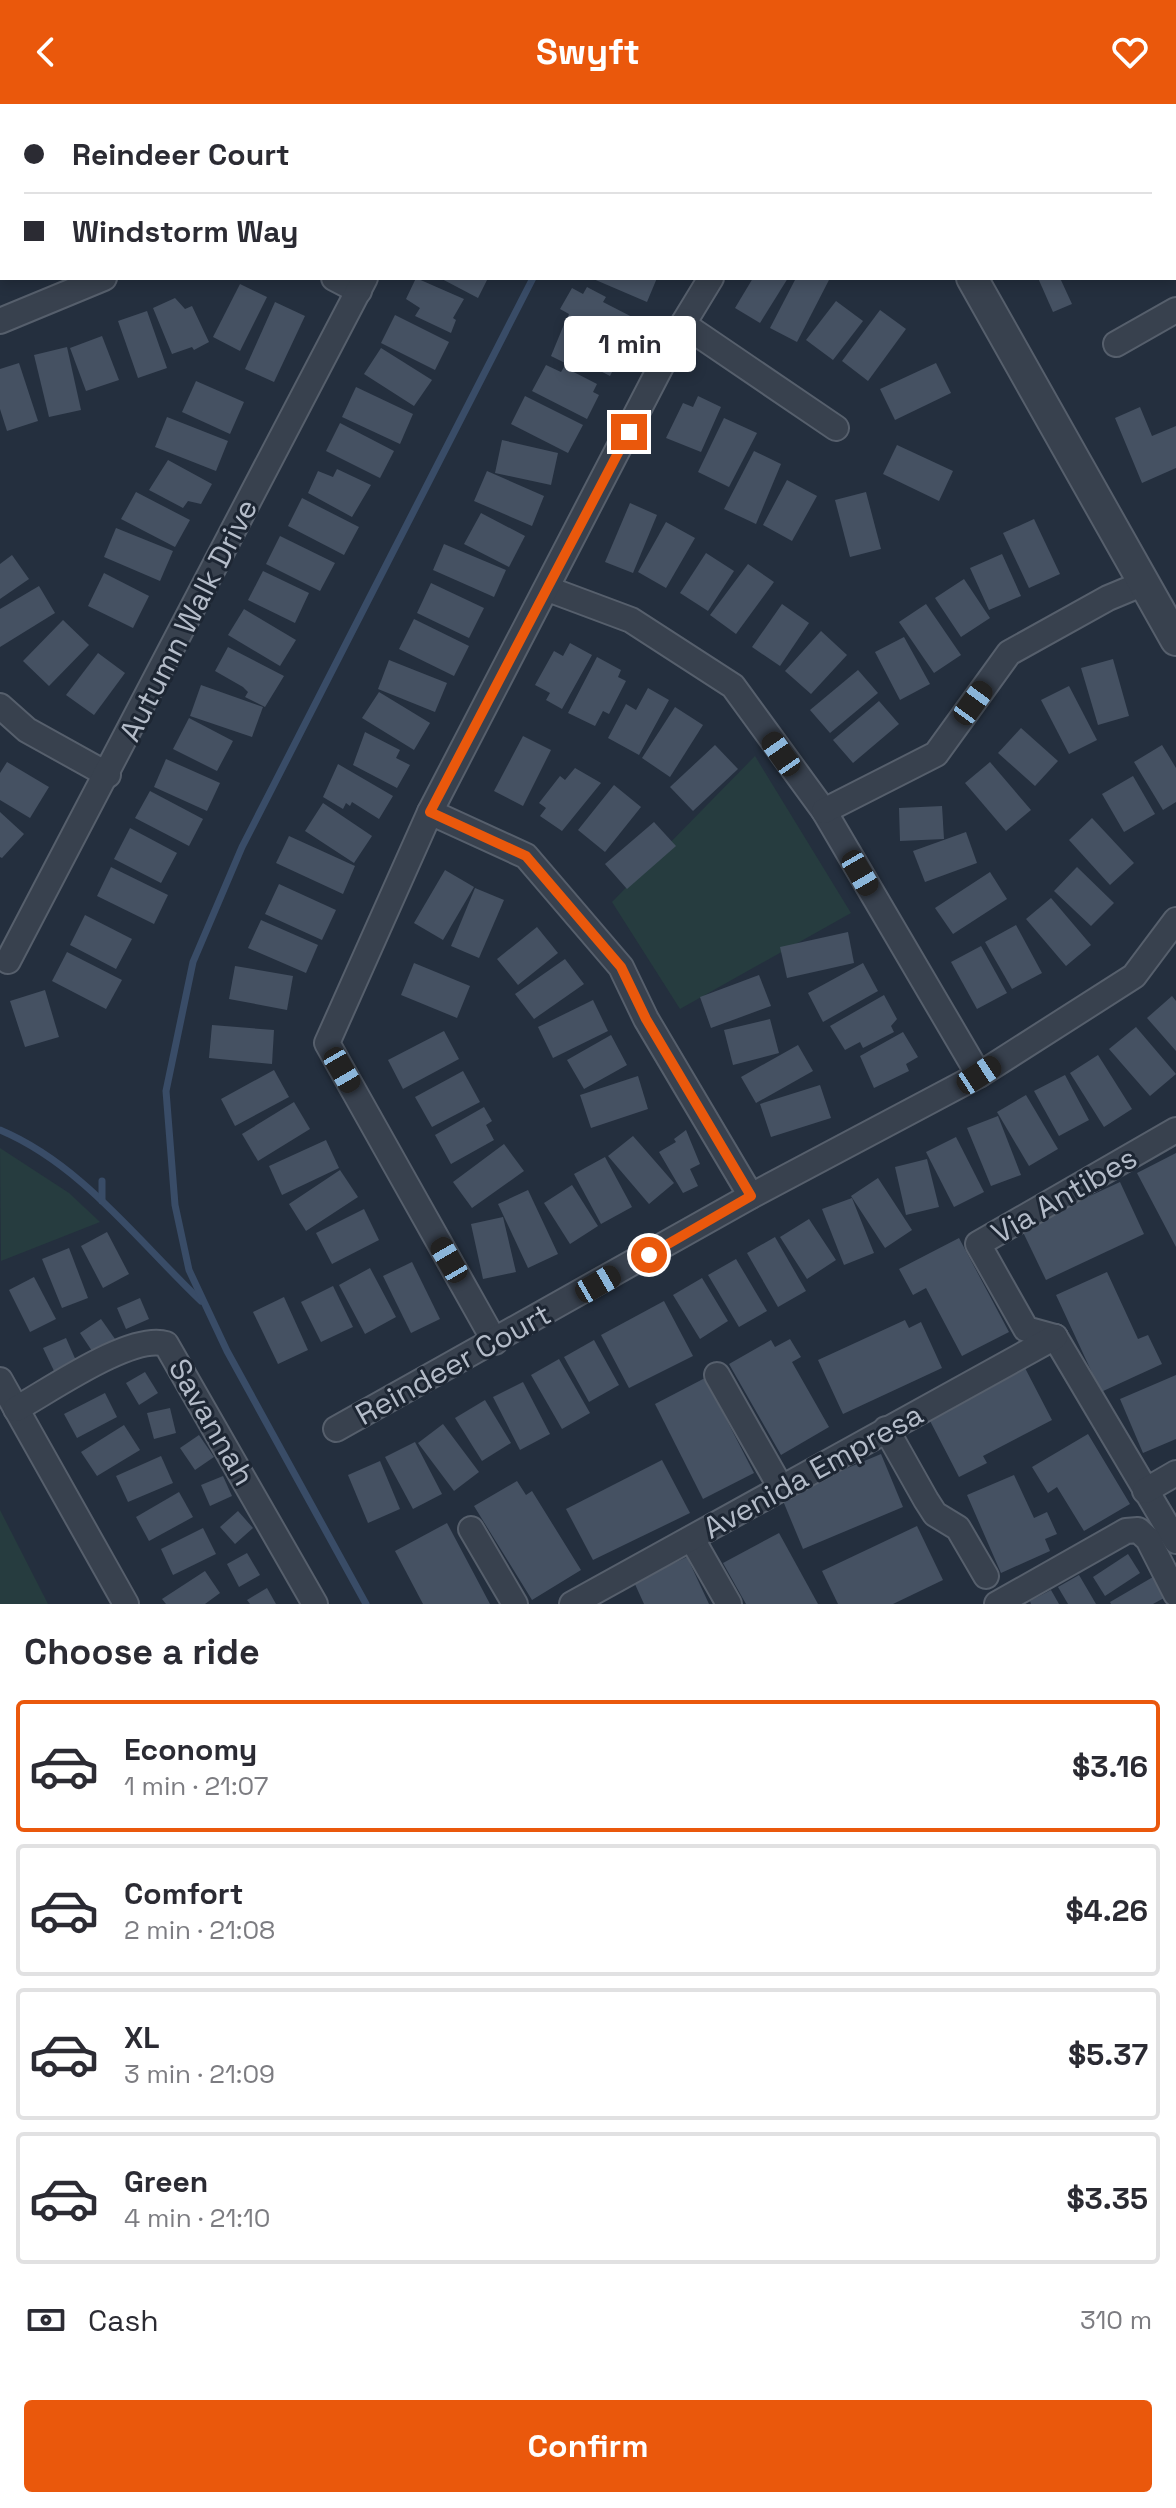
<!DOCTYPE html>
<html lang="en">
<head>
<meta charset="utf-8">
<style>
	:root { --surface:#fff; --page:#f7f7f7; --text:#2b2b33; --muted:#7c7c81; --line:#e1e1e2; --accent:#ea580c }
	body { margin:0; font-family:"Space Grotesk",sans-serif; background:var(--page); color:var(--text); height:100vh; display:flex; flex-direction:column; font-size:30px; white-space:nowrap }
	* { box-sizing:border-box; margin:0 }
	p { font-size:26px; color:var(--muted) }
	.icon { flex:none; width:44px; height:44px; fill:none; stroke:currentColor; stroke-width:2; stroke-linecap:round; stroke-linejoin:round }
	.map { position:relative; height:1500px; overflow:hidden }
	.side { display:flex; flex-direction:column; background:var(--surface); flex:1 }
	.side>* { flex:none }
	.banner { position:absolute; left:0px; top:0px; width:1176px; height:176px; box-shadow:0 4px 12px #0003; display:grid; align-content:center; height:176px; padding:0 24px; background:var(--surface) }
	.end { position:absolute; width:36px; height:36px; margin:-18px; border:10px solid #ea580c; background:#fff; box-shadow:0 0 0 4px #fff }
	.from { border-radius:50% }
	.bubble { position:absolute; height:56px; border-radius:8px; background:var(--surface); box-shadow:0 4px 12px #0003; font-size:26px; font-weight:800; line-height:56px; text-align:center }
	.car { position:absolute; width:24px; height:48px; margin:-24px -12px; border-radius:10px; box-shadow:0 0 6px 2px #0007; background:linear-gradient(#222 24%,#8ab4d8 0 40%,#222 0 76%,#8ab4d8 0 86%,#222 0) }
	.banner b { display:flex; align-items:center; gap:28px; height:76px; font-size:30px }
	.banner b+b { border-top:2px solid var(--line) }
	.banner i { width:20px; height:20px; background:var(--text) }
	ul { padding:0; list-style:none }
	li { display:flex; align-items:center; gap:24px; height:132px; margin:0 16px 12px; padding:0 8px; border:4px solid var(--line); border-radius:8px }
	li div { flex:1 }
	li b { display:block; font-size:30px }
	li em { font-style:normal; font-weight:800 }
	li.current { border-color:var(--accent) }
	li>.icon { width:72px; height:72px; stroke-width:1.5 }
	h2 { padding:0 24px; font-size:36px; line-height:96px }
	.pay { display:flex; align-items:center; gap:20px; height:88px; padding:0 24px; font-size:30px }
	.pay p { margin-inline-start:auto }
	.primary-button { display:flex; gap:16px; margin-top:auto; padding:16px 24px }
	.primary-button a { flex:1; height:92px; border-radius:8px; background:var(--accent); color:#fff; font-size:32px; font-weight:800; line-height:92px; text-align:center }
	header { display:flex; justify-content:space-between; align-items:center; height:104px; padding:0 24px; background:var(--accent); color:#fff; font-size:36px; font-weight:800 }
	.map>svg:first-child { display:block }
	.green { fill:#263c3f }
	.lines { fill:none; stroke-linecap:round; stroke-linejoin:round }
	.stream { stroke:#394c67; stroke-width:7 }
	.building { fill:#455162 }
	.minor-casing { stroke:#565f6c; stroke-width:28 }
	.tertiary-casing { stroke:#565f6c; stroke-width:34 }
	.minor { stroke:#38414e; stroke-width:24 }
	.tertiary { stroke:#38414e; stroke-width:30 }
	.route { stroke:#ea580c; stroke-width:10 }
	.labels { text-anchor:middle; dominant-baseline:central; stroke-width:6; stroke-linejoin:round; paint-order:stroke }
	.street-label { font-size:30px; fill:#b4bcc9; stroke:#1d2633 }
</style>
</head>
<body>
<header><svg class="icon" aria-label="back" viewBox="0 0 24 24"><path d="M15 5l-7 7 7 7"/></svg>Swyft<svg class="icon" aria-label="heart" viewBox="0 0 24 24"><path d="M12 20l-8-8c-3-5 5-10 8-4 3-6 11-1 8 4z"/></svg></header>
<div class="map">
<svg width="1176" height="1500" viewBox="0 0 1176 1500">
	<rect width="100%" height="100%" fill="#242f3e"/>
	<g class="green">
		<polygon points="755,652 851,809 680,905 612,798"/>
		<polygon points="0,1044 69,1089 100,1118 1,1157"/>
		<polygon points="0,1406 48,1500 0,1500"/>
	</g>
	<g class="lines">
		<g class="stream">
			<polyline points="616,2 617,0"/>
			<path d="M0 1026C81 1060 138 1137 201 1197"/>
			<polyline points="102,1097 102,1077"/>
			<polyline points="366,1500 227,1247 189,1166 175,1101 166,987 193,858 242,743 533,174"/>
		</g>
	</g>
	<g class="building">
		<polygon points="416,174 464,195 453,214 456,216 451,229 415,212 420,204 406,195"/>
		<polygon points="440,174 488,174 478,194"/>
		<polygon points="591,174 657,174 647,198"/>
		<polygon points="753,174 788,174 760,219 735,204"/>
		<polygon points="796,174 830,174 797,238 770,224"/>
		<polygon points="1038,174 1060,174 1072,200 1053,208"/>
		<polygon points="240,180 267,193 240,247 213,233"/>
		<polygon points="587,183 606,193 603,198 640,217 625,244 568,213 569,210 560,205 572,184 583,190"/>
		<polygon points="175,194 185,205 192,202 209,238 194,246 192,243 172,250 153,204"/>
		<polygon points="836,197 863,217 833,256 806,236"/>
		<polygon points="275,198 305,212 274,278 245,265"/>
		<polygon points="880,206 906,225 868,277 842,257"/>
		<polygon points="147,207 167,264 138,274 118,217"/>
		<polygon points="395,211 449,238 435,266 381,239"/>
		<polygon points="565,218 622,248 610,272 581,257 579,260 573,258 571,262 551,252"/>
		<polygon points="102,232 119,276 86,287 70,244"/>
		<polygon points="67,243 81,306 49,313 34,251"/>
		<polygon points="381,244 432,276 414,302 364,270"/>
		<polygon points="19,259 38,317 7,327 0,305 0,265"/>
		<polygon points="936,259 951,289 895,316 880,285"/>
		<polygon points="546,261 561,268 564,263 597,280 593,288 599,291 587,315 532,287"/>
		<polygon points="196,277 244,298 230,330 182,308"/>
		<polygon points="356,283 413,310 400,340 342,313"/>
		<polygon points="525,292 583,321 568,349 511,320"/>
		<polygon points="698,292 721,303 701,348 666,334 683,299 693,303"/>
		<polygon points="1140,303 1152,332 1176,322 1176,364 1142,379 1115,314"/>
		<polygon points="167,313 228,337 216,367 155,343"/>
		<polygon points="724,314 757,329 729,383 698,368"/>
		<polygon points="340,319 394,347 380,374 326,347"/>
		<polygon points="502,336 558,349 551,381 495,369"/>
		<polygon points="897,341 953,367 939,397 883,370"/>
		<polygon points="754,347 781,360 756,420 724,405"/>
		<polygon points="168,356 212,380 201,400 188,397 183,404 149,386"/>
		<polygon points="337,365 371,381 352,413 308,389 318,367 333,373"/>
		<polygon points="487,367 544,392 532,422 474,397"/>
		<polygon points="787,376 817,392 792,437 763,421"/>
		<polygon points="136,388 190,416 175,443 121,415"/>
		<polygon points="866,388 881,445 850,453 835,396"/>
		<polygon points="302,394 359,423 344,451 288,422"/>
		<polygon points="630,399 657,411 633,469 605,458"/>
		<polygon points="481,409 525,432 509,463 464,440"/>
		<polygon points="1034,415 1060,470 1029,484 1003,429"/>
		<polygon points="666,418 695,434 666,484 638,468"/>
		<polygon points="116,424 173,447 160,477 104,453"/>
		<polygon points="280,432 335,459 320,487 266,460"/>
		<polygon points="444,440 506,466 494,493 433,466"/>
		<polygon points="706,449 734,467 708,507 680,489"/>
		<polygon points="1002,450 1021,492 989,506 970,464"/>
		<polygon points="12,451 29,475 0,495 0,460"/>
		<polygon points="748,460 774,478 736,530 710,511"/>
		<polygon points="263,467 309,489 295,519 248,496"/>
		<polygon points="104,469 149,492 133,524 88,502"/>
		<polygon points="964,475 990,514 961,533 935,494"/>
		<polygon points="431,479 484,504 469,534 417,509"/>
		<polygon points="39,482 55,509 0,543 0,505"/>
		<polygon points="782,500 809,519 780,562 752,543"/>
		<polygon points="926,500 961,551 934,569 899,518"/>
		<polygon points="244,505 296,536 280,562 228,531"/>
		<polygon points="414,515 469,542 454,572 399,545"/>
		<polygon points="63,516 89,541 49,582 23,557"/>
		<polygon points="821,527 847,551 811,590 785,567"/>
		<polygon points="904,533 930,580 900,596 875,548"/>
		<polygon points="570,539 592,551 562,605 546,596 550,589 535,581 554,547 563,552"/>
		<polygon points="228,543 284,572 265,603 245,593 248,588 243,583 215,567"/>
		<polygon points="98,549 125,569 94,611 66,591"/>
		<polygon points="597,553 621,566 618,573 626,577 609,610 603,607 595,622 568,609"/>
		<polygon points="1113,555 1129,612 1098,621 1081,564"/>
		<polygon points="389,556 447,579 435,608 378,585"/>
		<polygon points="858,566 878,589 830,629 810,606"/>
		<polygon points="201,581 263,603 252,633 190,612"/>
		<polygon points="1069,582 1097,636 1069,650 1041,596"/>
		<polygon points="648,584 669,596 639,651 608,634 626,600 636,606"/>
		<polygon points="379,588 430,619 414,646 362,614"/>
		<polygon points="879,597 899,620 853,659 833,636"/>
		<polygon points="675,603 703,621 670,673 642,654"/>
		<polygon points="189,614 233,637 217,667 173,645"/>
		<polygon points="1021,624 1058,657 1035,682 998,649"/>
		<polygon points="365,628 400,646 396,654 410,661 397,684 353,661"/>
		<polygon points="523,632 551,646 523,702 494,687"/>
		<polygon points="715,641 738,665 693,707 670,683"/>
		<polygon points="1162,641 1176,664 1176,698 1163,706 1134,658"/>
		<polygon points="166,655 220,679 207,707 154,683"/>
		<polygon points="7,658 49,683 30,714 0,696 0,669"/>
		<polygon points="990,658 1031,706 1006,727 965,679"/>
		<polygon points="338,660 393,692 379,715 352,698 350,702 346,699 343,705 323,693"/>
		<polygon points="575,664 601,679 562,727 540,712 546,704 539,699 560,672 565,676"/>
		<polygon points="1133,672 1155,710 1124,728 1102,690"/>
		<polygon points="614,681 641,703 605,748 578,726"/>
		<polygon points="150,687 203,715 189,742 135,714"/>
		<polygon points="323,699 372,732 354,759 305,727"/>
		<polygon points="942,702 944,735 900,737 899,704"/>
		<polygon points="0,708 24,730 2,754 0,753"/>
		<polygon points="1092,714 1134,759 1110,781 1069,736"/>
		<polygon points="654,718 676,742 627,785 605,760"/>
		<polygon points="130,724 177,749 161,779 114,755"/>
		<polygon points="966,728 977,759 925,778 913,747"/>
		<polygon points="289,732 355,762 343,790 276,759"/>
		<polygon points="111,763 168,791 154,820 97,792"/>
		<polygon points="1077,763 1114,799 1091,822 1054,787"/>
		<polygon points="445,766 474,783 443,836 414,819"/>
		<polygon points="990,768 1007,795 953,830 935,804"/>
		<polygon points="279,780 336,806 322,836 265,810"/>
		<polygon points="475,784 504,796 479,854 451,842"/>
		<polygon points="1051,794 1091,841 1066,862 1026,815"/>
		<polygon points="85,811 132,835 116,865 70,841"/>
		<polygon points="261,816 318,841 306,869 248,844"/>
		<polygon points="1016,821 1042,869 1012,885 985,838"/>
		<polygon points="537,823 558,849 518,881 497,855"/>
		<polygon points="848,828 854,859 787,874 780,843"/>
		<polygon points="981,842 1007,889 977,905 951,858"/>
		<polygon points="67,848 122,876 106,905 52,877"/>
		<polygon points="565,855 584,880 534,915 515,890"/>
		<polygon points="414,859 470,882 457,914 401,891"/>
		<polygon points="863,859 878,887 823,918 808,889"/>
		<polygon points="235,862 293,872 287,906 229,895"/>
		<polygon points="759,871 771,902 711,924 700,893"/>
		<polygon points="45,886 59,933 25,943 10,897"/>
		<polygon points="884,891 897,915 891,922 894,928 863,944 860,938 845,946 830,922"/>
		<polygon points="1172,892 1176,897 1176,947 1147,914"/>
		<polygon points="593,896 608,927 553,954 538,923"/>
		<polygon points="770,915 779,949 733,961 724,926"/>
		<polygon points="212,921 274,926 272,960 209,954"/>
		<polygon points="1136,923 1176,970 1150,992 1109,945"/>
		<polygon points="444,927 459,955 403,985 388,956"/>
		<polygon points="903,928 918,953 906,960 909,967 874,984 860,952"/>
		<polygon points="611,931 627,961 584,985 567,956"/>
		<polygon points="798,941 813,967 756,999 741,973"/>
		<polygon points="1098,951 1132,1005 1104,1023 1070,969"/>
		<polygon points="274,966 289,993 235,1022 221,995"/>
		<polygon points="463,967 480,998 432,1023 415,993"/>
		<polygon points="1065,971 1089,1016 1059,1032 1034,987"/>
		<polygon points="638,972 648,1005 591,1024 580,991"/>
		<polygon points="820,981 831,1014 771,1033 760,1000"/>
		<polygon points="1026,991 1058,1045 1029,1062 997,1008"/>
		<polygon points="294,998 310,1025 258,1057 242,1030"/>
		<polygon points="484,1003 492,1017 486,1021 494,1036 451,1060 435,1031"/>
		<polygon points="998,1012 1021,1071 991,1082 967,1024"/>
		<polygon points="686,1026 700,1060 690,1065 698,1082 683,1089 659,1048 676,1038 674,1035"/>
		<polygon points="633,1032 674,1079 649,1100 608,1052"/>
		<polygon points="956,1033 984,1088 954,1103 926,1048"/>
		<polygon points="326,1036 339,1064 282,1091 269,1062"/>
		<polygon points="504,1040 524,1067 472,1104 453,1078"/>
		<polygon points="1176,1049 1176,1143 1137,1069"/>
		<polygon points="605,1053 632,1103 601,1120 574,1070"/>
		<polygon points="927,1055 939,1103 906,1111 895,1063"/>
		<polygon points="340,1066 358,1093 306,1127 289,1100"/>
		<polygon points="878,1074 912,1126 885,1144 851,1092"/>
		<polygon points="1120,1078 1144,1130 1046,1176 1021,1124"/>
		<polygon points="572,1081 598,1122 570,1140 544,1099"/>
		<polygon points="528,1086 558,1150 528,1164 498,1100"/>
		<polygon points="852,1094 874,1149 844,1161 822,1105"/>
		<polygon points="364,1105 379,1136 332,1160 316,1129"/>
		<polygon points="503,1113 516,1168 483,1175 471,1120"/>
		<polygon points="809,1115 836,1156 807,1175 780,1133"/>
		<polygon points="107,1128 129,1170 103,1184 81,1142"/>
		<polygon points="775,1133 806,1187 778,1203 747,1149"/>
		<polygon points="959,1134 1009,1228 962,1252 926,1184 913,1191 899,1165"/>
		<polygon points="69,1144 88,1194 62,1204 42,1155"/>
		<polygon points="736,1155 767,1207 739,1223 708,1171"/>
		<polygon points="412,1158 440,1215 411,1229 383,1172"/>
		<polygon points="370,1164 396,1213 365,1230 339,1181"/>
		<polygon points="1107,1168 1138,1235 1148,1231 1162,1260 1101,1288 1056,1191"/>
		<polygon points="34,1173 56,1215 30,1228 9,1186"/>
		<polygon points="702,1174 728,1217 700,1235 673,1191"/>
		<polygon points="333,1182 353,1223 321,1238 301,1198"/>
		<polygon points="284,1193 308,1246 278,1260 253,1208"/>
		<polygon points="140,1194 149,1215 126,1225 117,1204"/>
		<polygon points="664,1197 693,1252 629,1284 601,1231"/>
		<polygon points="101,1215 115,1235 94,1250 80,1229"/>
		<polygon points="905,1216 909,1224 921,1218 942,1264 843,1310 818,1256"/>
		<polygon points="66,1234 77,1259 55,1269 43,1244"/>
		<polygon points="790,1235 801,1253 792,1258 829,1323 781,1351 729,1260 771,1236 775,1243"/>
		<polygon points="594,1236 619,1281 589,1298 564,1253"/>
		<polygon points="559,1255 590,1309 562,1325 531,1271"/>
		<polygon points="1025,1264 1052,1316 983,1352 987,1359 959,1373 928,1313"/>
		<polygon points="145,1268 158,1289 139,1301 126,1279"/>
		<polygon points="1176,1271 1176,1335 1143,1349 1120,1295"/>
		<polygon points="705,1274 754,1369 703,1395 655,1300"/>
		<polygon points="523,1278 550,1330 520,1346 493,1293"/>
		<polygon points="105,1289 117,1313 77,1334 64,1310"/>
		<polygon points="485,1296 511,1339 482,1357 455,1314"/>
		<polygon points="170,1304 176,1329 154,1335 147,1309"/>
		<polygon points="443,1320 479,1368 454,1387 418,1339"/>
		<polygon points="124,1321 140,1346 97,1372 81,1348"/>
		<polygon points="1088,1330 1130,1400 1084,1427 1057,1383 1048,1389 1032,1363"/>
		<polygon points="199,1331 214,1353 195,1366 180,1344"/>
		<polygon points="415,1338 442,1390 413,1405 385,1353"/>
		<polygon points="881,1350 903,1403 803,1445 781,1392"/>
		<polygon points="161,1352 173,1379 128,1398 116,1372"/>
		<polygon points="662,1356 690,1409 593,1456 566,1405"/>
		<polygon points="380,1357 400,1405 368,1419 348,1371"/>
		<polygon points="1014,1371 1034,1414 1047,1408 1057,1430 1045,1435 1050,1447 1001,1469 967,1391"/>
		<polygon points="223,1372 232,1392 210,1402 201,1381"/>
		<polygon points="517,1377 526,1391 532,1387 581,1466 532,1496 474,1402"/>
		<polygon points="179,1388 193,1413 149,1437 136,1413"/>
		<polygon points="238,1407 253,1424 235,1440 220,1423"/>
		<polygon points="447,1419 490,1500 423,1500 395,1447"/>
		<polygon points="917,1422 943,1476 893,1500 838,1500 822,1467"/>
		<polygon points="203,1424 216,1450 173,1471 161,1445"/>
		<polygon points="779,1429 818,1500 746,1500 723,1459"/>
		<polygon points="247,1449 260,1471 239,1483 227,1460"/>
		<polygon points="1128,1450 1140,1469 1105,1492 1093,1473"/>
		<polygon points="687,1453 709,1500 644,1500 634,1478"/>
		<polygon points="205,1467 220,1489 205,1500 166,1500 162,1495"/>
		<polygon points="1079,1471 1096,1500 1068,1500 1058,1483"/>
		<polygon points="1153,1473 1164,1494 1153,1500 1111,1500 1110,1498"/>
		<polygon points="267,1484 276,1500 250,1500 247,1496"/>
		<polygon points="1051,1486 1059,1500 1031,1500 1030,1497"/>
	</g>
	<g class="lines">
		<g class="minor-casing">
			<g id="minor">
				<polyline points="445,2 446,0"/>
				<polyline points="913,2 917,0"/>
				<polyline points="334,174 359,187"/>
				<polyline points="0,217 104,174"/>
				<polyline points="683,220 836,324"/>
				<polyline points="1116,240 1176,206"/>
				<polyline points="548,485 631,516 733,582 824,707 979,971"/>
				<polyline points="0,602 27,626 108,671"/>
				<polyline points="824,707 936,650 1009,549 1108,494 1144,479"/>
				<polyline points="430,708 526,752 621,863 646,915 751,1092"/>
				<polyline points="8,857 365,174"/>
				<polyline points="1055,1233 1026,1225 978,1140 1176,1026"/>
				<polyline points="1055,1233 1176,1437"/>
				<polyline points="495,1238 327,939 430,708 683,220 711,174"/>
				<polyline points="717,1271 781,1384"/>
				<polyline points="0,1276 126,1500"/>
				<path d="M16 1305C49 1287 131 1229 166 1240L315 1500"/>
				<polyline points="336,1325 751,1092 979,971 1134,872 1176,816"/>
				<polyline points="886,1325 926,1396 935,1410 958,1424 986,1472"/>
				<polyline points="1145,1387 1176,1369"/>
				<polyline points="471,1425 515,1500"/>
				<polyline points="692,1435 729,1500"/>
				<polyline points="572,1500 1055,1233"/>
				<polyline points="997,1500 1126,1427 1138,1426 1148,1435 1176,1490"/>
			</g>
		</g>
		<g class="tertiary-casing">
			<g id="tertiary">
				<polyline points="875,0 876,2"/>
				<polyline points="43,2 47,0"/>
				<polyline points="0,20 2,20"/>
				<polyline points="972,174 1176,536"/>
			</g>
		</g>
		<use href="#minor" class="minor"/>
		<use href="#tertiary" class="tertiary"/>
	</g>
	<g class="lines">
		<polyline class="route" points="629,328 430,708 526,752 621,863 646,915 751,1092 649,1151"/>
	</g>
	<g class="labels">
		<g class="street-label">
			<text transform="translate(188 516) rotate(-63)">Autumn Walk Drive</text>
			<text transform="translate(1064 1091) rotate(-30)">Via Antibes</text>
			<text transform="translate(453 1260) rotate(-29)">Reindeer Court</text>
			<text transform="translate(212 1318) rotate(60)">Savannah</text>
			<text transform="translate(813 1367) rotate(-29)">Avenida Empresa</text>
		</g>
	</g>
</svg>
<i class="end from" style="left:649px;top:1151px"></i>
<i class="end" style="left:629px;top:328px"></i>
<div class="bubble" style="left:564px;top:212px;width:132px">1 min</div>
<i class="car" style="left:973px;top:599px;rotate:36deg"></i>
<i class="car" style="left:781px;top:650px;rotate:325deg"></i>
<i class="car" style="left:860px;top:769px;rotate:150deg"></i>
<i class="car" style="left:342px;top:966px;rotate:150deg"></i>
<i class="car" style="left:979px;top:971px;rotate:57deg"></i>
<i class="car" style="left:449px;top:1156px;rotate:330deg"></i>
<i class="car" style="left:598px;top:1180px;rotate:60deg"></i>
<div class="banner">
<b><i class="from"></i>Reindeer Court</b>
<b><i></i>Windstorm Way</b>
</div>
</div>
<section class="side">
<h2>Choose a ride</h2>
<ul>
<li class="current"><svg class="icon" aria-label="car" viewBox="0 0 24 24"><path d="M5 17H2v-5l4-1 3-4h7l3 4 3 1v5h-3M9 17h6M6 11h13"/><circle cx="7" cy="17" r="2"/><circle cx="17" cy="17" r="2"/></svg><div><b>Economy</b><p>1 min · 21:07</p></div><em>$3.16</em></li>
<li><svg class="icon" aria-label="car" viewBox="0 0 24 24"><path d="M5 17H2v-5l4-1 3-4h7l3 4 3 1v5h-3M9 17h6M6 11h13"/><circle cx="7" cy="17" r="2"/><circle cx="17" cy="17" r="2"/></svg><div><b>Comfort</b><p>2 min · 21:08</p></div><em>$4.26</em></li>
<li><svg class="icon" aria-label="car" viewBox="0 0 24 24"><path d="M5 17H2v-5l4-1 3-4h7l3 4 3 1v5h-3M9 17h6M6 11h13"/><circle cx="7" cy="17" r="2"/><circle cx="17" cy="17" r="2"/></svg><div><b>XL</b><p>3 min · 21:09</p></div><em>$5.37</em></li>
<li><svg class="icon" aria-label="car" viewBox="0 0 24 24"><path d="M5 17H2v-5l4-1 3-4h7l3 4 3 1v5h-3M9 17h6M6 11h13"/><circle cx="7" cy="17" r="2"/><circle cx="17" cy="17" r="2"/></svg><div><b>Green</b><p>4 min · 21:10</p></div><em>$3.35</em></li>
</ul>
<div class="pay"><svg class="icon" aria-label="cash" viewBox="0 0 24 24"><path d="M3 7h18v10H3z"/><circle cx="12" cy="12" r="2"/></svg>Cash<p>310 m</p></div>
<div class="primary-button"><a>Confirm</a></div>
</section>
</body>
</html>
